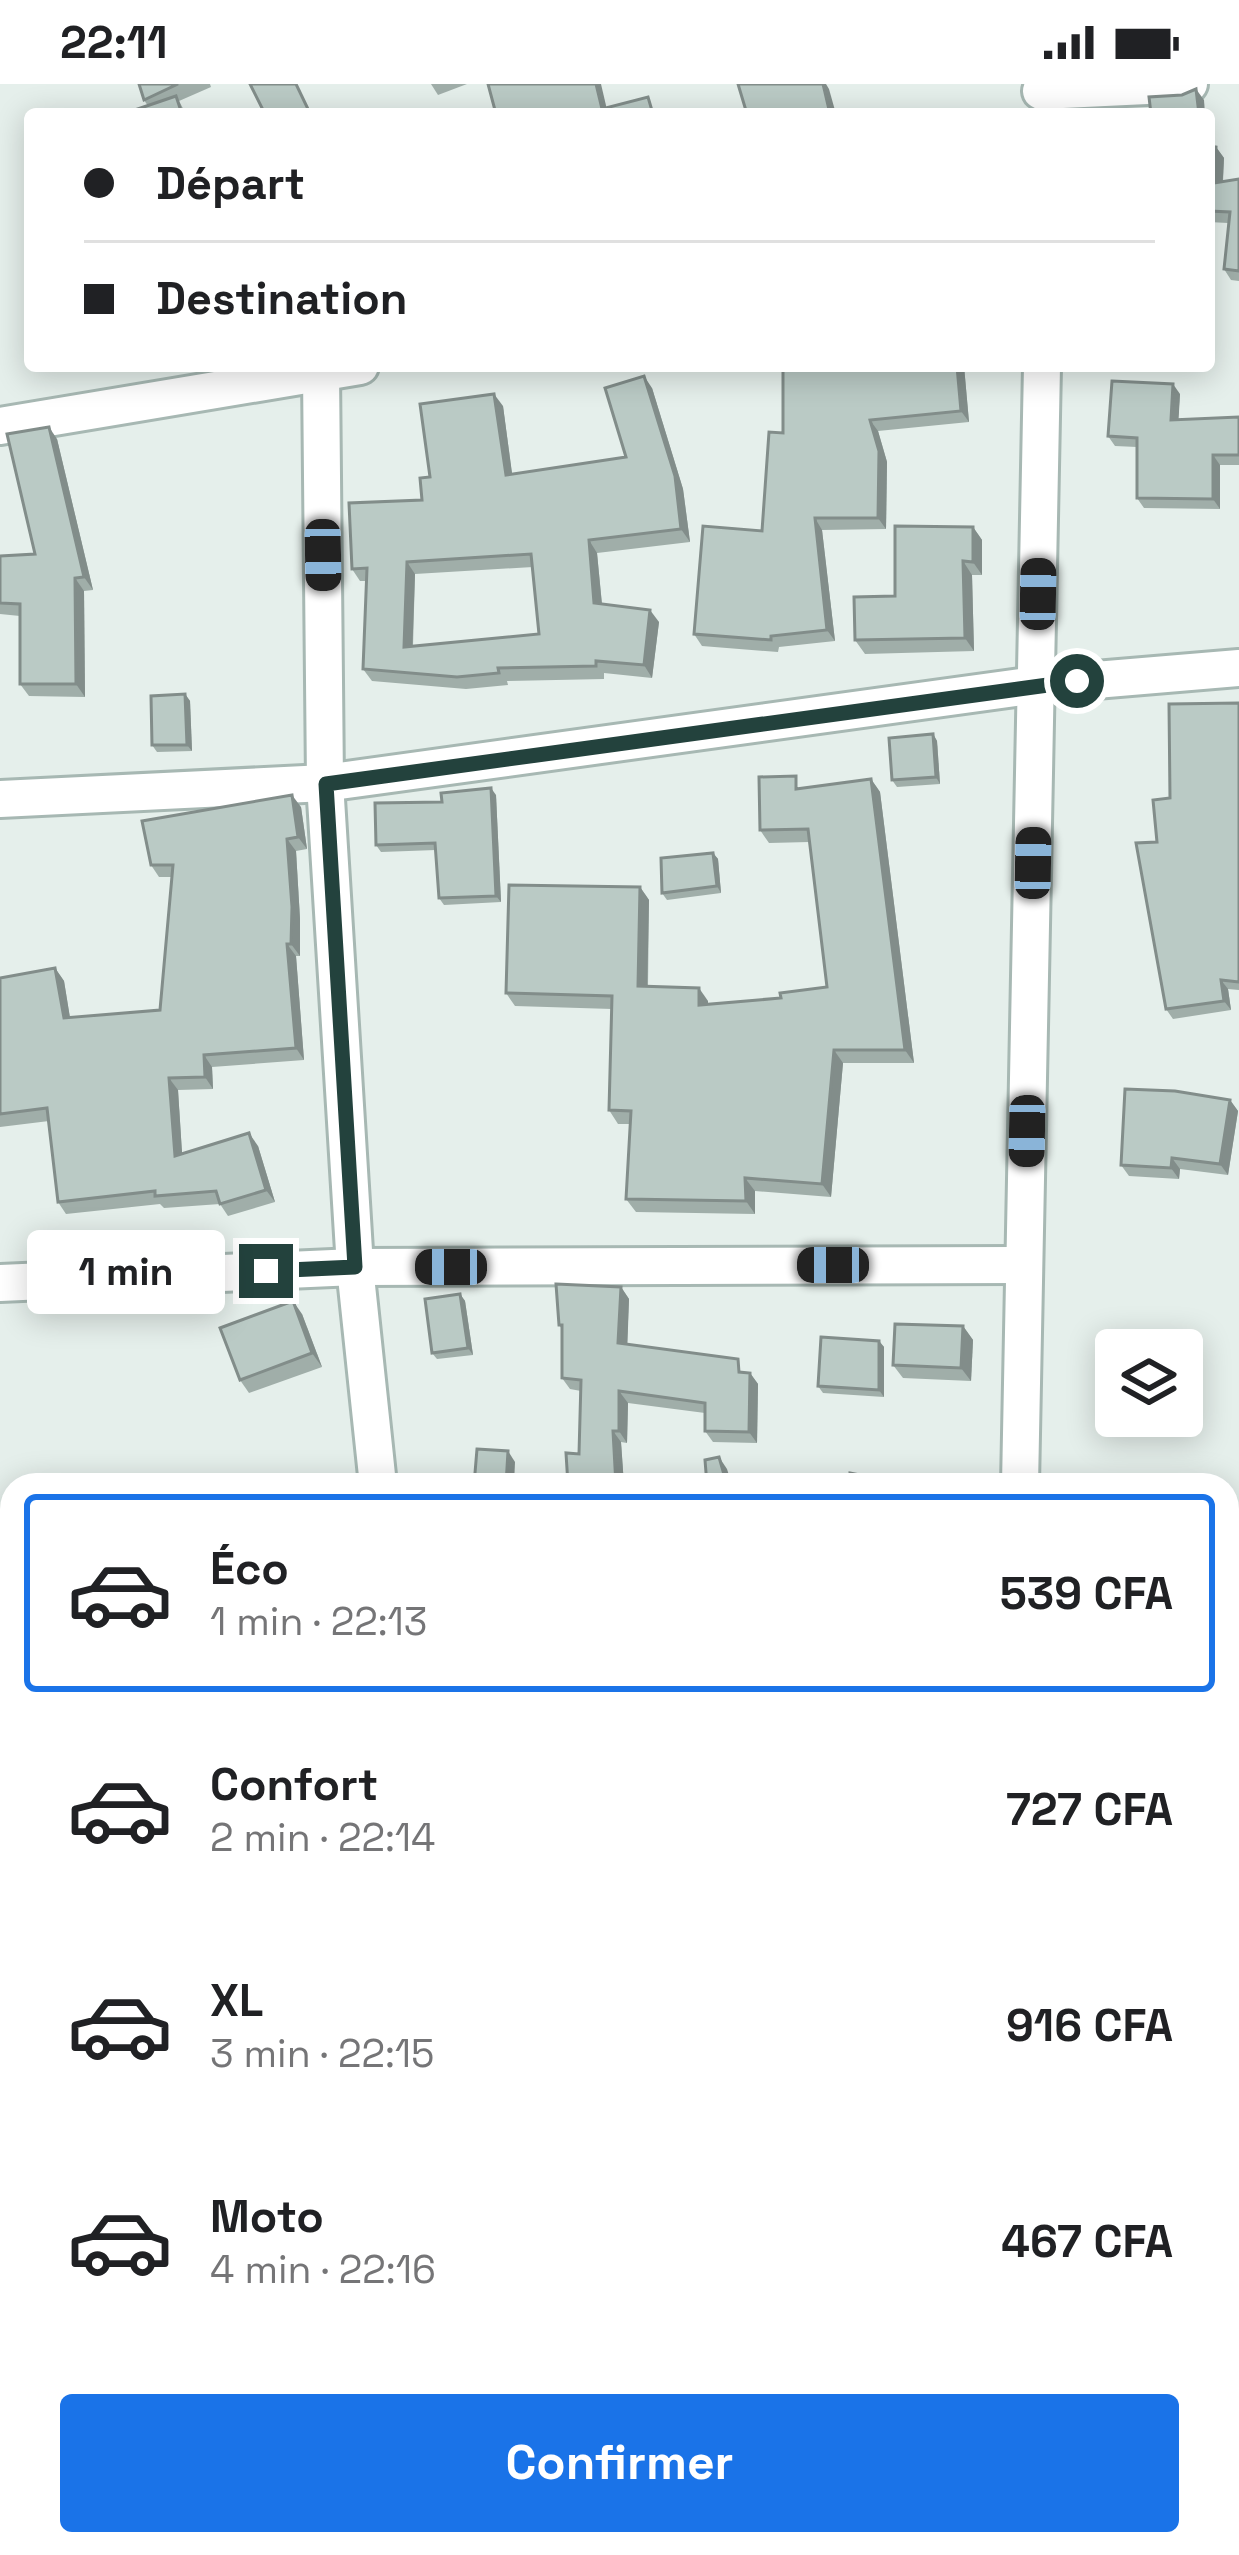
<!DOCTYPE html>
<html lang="fr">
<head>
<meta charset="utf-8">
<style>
	:root { --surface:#fff; --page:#f2f2f2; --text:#202124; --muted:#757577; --line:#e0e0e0; --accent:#1a73e8 }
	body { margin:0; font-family:"Space Grotesk",sans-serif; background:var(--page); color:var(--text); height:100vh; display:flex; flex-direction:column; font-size:45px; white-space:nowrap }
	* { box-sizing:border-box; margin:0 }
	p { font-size:39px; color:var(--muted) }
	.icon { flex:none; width:66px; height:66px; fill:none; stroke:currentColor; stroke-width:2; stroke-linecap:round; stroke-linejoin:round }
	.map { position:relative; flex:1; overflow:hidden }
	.side { position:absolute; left:0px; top:1389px; width:1239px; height:1083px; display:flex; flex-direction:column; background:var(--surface); border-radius:36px 36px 0 0; box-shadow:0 6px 30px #0003 }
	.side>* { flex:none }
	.hud { position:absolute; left:24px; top:24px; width:1191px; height:264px; border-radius:12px; box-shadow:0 6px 30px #0003; display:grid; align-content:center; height:264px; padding:0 60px; background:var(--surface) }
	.fabs { position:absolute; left:1095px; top:1245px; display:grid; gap:24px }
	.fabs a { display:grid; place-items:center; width:108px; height:108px; border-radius:12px; background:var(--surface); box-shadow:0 6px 30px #0003; font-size:60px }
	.end { position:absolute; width:54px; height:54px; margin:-27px; border:15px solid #23423d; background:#fff; box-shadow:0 0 0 6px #fff }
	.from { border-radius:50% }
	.bubble { position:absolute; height:84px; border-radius:12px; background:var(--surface); box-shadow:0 6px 30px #0003; font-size:39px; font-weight:700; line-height:84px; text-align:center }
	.car { position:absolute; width:36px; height:72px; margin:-36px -18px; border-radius:15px; box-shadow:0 0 9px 3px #0007; background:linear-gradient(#222 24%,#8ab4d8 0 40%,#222 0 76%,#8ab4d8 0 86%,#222 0) }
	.hud b { display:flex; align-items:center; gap:42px; height:114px; font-size:45px }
	.hud b+b { border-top:3px solid var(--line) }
	.hud i { width:30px; height:30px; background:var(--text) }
	ul { padding:21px 0 0; list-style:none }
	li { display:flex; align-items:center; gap:36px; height:198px; margin:0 24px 18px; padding:0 36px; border:6px solid transparent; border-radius:12px }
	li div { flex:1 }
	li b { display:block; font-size:45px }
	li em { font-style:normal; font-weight:700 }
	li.on { border-color:var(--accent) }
	li>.icon { width:108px; height:108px; stroke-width:1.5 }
	.button { display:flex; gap:24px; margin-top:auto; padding:24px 60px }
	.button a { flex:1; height:138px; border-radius:12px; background:var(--accent); color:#fff; font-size:48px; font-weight:700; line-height:138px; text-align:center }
	.status { display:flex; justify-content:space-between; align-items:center; height:84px; padding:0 60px; background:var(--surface); direction:ltr }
	.status svg { height:33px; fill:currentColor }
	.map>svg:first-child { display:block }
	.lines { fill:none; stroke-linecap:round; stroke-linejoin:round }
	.minor-casing { stroke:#a7b8b3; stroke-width:42 }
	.minor { stroke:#fff; stroke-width:36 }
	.wall { fill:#a0aea9; fill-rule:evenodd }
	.shaded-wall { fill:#828d8a }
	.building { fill:#bacac5; stroke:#828d8a; stroke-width:3; fill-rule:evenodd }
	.route { stroke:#23423d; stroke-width:15 }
</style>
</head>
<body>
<div class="status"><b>22:11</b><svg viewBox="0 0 49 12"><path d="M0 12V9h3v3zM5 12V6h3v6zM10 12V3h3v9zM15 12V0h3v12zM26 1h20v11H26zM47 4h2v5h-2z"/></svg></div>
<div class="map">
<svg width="1239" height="2471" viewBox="0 0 1239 2471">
	<rect width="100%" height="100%" fill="#e5efeb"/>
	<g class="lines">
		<g class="minor-casing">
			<g id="minor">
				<polyline points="1041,7 1189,0"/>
				<polyline points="321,289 325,699 355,1183 378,1401"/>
				<polyline points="0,342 360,282"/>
				<polyline points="0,715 325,699 1036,601 1239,584"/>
				<polyline points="0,1199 355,1183 1024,1181"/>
				<polyline points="1020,1401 1042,282"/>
				<polyline points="0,1491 12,1555"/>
				<polyline points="0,1936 12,1920"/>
				<polyline points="1227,1945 1239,1946"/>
				<polyline points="778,2460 790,2471"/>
				<polyline points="1006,2471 1006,2460"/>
			</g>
		</g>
		<use href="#minor" class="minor"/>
	</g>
	<g class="wall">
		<polygon points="139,0 210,0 211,3 179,17 186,30 123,30 148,22 144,16"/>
		<polygon points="431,0 467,0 438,11"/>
		<polygon points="1209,62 1216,63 1224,74 1223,98 1239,95 1239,197 1231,196 1224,185 1228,139 1209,138"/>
		<polygon points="964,282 969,338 878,347 887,378 886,445 822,446 835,557 779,563 778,568 702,562 694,550 762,447 783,349"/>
		<path d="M652 304 683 405 690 458 597 469 602 520 659 538 652 594 604 589V595L507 597 508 601 466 605 372 597 363 585 367 497H360L352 485 422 416 430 393 503 322 512 390 626 373ZM533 483 539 550 413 562 415 490Z"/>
		<polygon points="1180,310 1178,335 1239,333 1239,381 1220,381 1220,425 1144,424 1137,414 1137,363 1115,362 1108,352"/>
		<polygon points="57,355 93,506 84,507 85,613 29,612 20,600 20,532 0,530 0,472 35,470"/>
		<polygon points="973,443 982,456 982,491 972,491 974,567 865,570 855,556 895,512"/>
		<polygon points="185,610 190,617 192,667 157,668 152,661"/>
		<polygon points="1239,619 1239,906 1228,905 1231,926 1173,935 1166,925 1157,758 1170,714"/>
		<polygon points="933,650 937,657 940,700 897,703 892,696"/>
		<polygon points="871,695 880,708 914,979 843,979 831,1113 755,1107 755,1130 636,1128 626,1115 630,1040 618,1040 609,1026 612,925 515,922 506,909 640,803 649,816 648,902 708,917 708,920 781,914 827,903 809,758 769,759 760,746 804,704"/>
		<polygon points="496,711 501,818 444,821 439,814 436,766 381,768 376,761 442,718"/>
		<polygon points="301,723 307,765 296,767 300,835 300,872 296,872 304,976 212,983 213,1005 178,1006 182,1069 258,1062 275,1118 228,1132 220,1120 164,1124 160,1120 66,1130 58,1118 49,1037 0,1043 0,894 55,884 64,897 70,934 160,926 172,793 159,793 151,781"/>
		<polygon points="713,769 718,775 721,809 667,816 662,809"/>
		<polygon points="1230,1016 1238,1027 1228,1091 1180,1085 1179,1095 1129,1092 1121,1081"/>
		<polygon points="621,1203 629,1215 627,1260 750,1289 758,1300 757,1359 713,1358 705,1347 705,1329 628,1319 627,1359 621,1358 624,1401 568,1401 579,1370 581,1307 570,1305 562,1294 562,1245 559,1241"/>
		<polygon points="460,1210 465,1217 473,1271 437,1275 432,1269"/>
		<polygon points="302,1230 322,1283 249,1309 240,1296"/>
		<polygon points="963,1242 973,1256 971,1297 903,1294 893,1281"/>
		<polygon points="879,1257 884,1263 884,1313 823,1309 818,1302"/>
		<polygon points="0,1641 12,1642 12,1693 0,1691"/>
		<polygon points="0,1789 11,1886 0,1891"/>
		<polygon points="1239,1951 1239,2039 1233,2127 1227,2126 1227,1956"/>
		<polygon points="0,2267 12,2268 12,2460 62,2460 62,2469 19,2470 11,2458 9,2316 0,2316"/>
		<polygon points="1227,2288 1239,2289 1239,2352 1227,2351"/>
	</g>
	<g class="shaded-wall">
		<polygon points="596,0 601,0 608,30 602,25"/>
		<polygon points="823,0 826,0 829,5 836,30 830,30"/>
		<polygon points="1196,5 1204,16 1205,30 1199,30"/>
		<polygon points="1216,63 1224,74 1222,110 1214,99"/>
		<polygon points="957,282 964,282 969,338 961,327"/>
		<polygon points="644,292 652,304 683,405 690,458 681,445"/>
		<polygon points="1173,300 1180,310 1178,345 1171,336"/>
		<polygon points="494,310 503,322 514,404 506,391"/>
		<polygon points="870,336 878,347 887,378 886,445 878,434"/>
		<polygon points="49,343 57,355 93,506 84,493"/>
		<polygon points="1213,371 1220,381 1220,425 1213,415"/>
		<polygon points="815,434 822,446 835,557 827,546"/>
		<polygon points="973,443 982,456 982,491 973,478"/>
		<polygon points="589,456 597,469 603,532 594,519"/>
		<polygon points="963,477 972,491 974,567 965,554"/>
		<polygon points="407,478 415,490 412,575 404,563"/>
		<polygon points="75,494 84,507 85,613 76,600"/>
		<polygon points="650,526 659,538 652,594 644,581"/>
		<polygon points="185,610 190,617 192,667 187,661"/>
		<polygon points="933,650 937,657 940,700 936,693"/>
		<polygon points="871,695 880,708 914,979 905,966"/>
		<polygon points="491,704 496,711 501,818 496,812"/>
		<polygon points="292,711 301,723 307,765 298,753"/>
		<polygon points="287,755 296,767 300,835 300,872 291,860"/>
		<polygon points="713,769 718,775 721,809 717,802"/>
		<polygon points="640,803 649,816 647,915 638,902"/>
		<polygon points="287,860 296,872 304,976 296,964"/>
		<polygon points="55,884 64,897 72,946 64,934"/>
		<polygon points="1221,896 1228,905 1231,926 1224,917"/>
		<polygon points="699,904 708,917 708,934 699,921"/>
		<polygon points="834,966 843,979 831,1113 822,1100"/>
		<polygon points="204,971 212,983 213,1005 205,993"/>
		<polygon points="169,994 178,1006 183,1084 175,1072"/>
		<polygon points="1230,1016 1238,1027 1228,1091 1220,1080"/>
		<polygon points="249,1049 258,1062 275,1118 266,1106"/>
		<polygon points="1172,1074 1180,1085 1179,1095 1171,1084"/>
		<polygon points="745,1094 755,1107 755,1130 746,1117"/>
		<polygon points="621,1203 629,1215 627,1271 618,1259"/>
		<polygon points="460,1210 465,1217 473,1271 468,1264"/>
		<polygon points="293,1217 302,1230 322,1283 312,1269"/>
		<polygon points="963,1242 973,1256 971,1297 961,1284"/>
		<polygon points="879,1257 884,1263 884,1313 879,1306"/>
		<polygon points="750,1289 758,1300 757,1359 749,1348"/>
		<polygon points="619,1307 628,1319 627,1359 619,1347"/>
		<polygon points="613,1347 621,1358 624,1401 616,1401"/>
		<polygon points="508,1367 515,1378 514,1401 506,1401"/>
		<polygon points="719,1373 727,1385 732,1401 727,1401"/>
		<polygon points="12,1823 11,1886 2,1873"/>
		<polygon points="1232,2003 1239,2013 1233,2127 1227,2118 1227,2075"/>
		<polygon points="276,2460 284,2460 285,2471 277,2471"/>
		<polygon points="584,2460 591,2460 592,2471 586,2471"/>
	</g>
	<g class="building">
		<polygon points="139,0 178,0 144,16"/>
		<polygon points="250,0 296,0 308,25 297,30 265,30"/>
		<polygon points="488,0 596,0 602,25 648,13 653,30 600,30 599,27 587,30 496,30"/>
		<polygon points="738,0 823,0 830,30 747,30"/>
		<polygon points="1196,5 1199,30 1151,30 1149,13 1182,11"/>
		<polygon points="176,12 182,30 123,30"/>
		<polygon points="1209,62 1216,63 1214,99 1239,95 1239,187 1224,185 1230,128 1209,127"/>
		<polygon points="783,282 957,282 961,327 870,336 879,367 878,434 815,434 827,546 771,552 771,556 694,550 703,442 762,447 769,348 783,349"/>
		<path d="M644 292 675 392 681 445 589 456 594 519 650 526 644 581 596 577V582L498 584 499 589 457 593 363 585 367 484 352 485 349 419 422 416 420 394 430 393 420 320 494 310 506 391 626 373 605 304ZM531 470 539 550 404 563 407 478Z"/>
		<polygon points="1112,297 1173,300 1171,336 1239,333 1239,371 1213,371 1213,415 1137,414 1137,354 1108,352"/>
		<polygon points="49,343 84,493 75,494 76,600 20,600 20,520 0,519 0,472 35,470 7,350"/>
		<polygon points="895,442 973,443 973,478 963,477 965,554 855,556 854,513 895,512"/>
		<polygon points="185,610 187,661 152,661 151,612"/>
		<polygon points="1239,619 1239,898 1221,896 1224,917 1166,925 1136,759 1157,758 1153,716 1170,714 1169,620"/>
		<polygon points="933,650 936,693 892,696 889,654"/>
		<polygon points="796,692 796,705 871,695 905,966 834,966 822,1100 745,1094 746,1117 626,1115 631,1027 609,1026 612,912 506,909 509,801 640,803 638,902 699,904 699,921 781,914 780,909 827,903 808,745 760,746 759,693"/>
		<polygon points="491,704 496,812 439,814 435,759 376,761 375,719 442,718 441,709"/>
		<polygon points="292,711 298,753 287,755 292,823 291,860 287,860 296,964 204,971 205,993 169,994 175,1072 249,1049 266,1106 220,1120 216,1107 155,1112 155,1107 58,1118 47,1024 0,1030 0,894 55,884 64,934 160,926 173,781 151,781 142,737"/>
		<polygon points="713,769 717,802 662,809 661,774"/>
		<polygon points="1125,1005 1175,1007 1230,1016 1220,1080 1172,1074 1171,1084 1121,1081"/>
		<polygon points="556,1200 621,1203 618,1259 738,1275 739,1288 750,1289 749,1348 705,1347 705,1319 619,1307 619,1347 613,1347 616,1401 568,1401 566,1369 579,1370 581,1296 562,1294 562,1241 559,1241"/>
		<polygon points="460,1210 468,1264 432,1269 425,1215"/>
		<polygon points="293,1217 312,1269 240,1296 220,1244"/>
		<polygon points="895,1240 963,1242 961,1284 893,1281"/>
		<polygon points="821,1253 879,1257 879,1306 818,1302"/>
		<polygon points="477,1365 508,1367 506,1401 474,1401"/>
		<polygon points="719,1373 727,1401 707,1401 705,1376"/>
		<polygon points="850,1389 908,1401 850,1401"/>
		<polygon points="0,1641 12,1642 12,1682 0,1681"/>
		<polygon points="0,1789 12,1791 12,1823 2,1873 0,1874"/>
		<polygon points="1239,1951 1239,2002 1232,2003 1227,2075 1227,1956"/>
		<polygon points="0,2267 12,2268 12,2458 8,2305 0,2305"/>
		<polygon points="1227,2288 1239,2289 1239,2337 1227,2336"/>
		<polygon points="184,2460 276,2460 277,2471 184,2471"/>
		<polygon points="453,2460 584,2460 586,2471 454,2471"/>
		<polygon points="717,2464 718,2471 671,2471"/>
	</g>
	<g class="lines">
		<polyline class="route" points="266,1187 355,1183 326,700 1077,597"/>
	</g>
</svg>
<div class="fabs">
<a><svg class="icon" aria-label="layers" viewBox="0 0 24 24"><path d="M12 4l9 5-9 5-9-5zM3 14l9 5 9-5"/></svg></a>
</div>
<i class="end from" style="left:1077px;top:597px"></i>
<i class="end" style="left:266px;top:1187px"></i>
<div class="bubble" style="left:27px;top:1146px;width:198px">1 min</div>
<i class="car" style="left:323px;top:471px;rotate:179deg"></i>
<i class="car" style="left:1038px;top:510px;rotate:1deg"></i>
<i class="car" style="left:1033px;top:779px;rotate:1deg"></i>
<i class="car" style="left:1027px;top:1047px;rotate:181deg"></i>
<i class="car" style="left:833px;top:1181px;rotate:270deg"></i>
<i class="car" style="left:451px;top:1183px;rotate:270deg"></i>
<div class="hud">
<b><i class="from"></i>Départ</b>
<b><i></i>Destination</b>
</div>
<section class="side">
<ul>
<li class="on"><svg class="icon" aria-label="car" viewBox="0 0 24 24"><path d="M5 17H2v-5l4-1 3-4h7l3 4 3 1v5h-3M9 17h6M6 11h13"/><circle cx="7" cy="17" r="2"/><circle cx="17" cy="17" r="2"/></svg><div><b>Éco</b><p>1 min · 22:13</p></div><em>539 CFA</em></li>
<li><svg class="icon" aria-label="car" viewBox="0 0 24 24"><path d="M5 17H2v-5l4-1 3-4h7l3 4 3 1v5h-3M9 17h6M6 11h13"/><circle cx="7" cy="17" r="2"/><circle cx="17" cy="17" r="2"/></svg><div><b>Confort</b><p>2 min · 22:14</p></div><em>727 CFA</em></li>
<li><svg class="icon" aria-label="car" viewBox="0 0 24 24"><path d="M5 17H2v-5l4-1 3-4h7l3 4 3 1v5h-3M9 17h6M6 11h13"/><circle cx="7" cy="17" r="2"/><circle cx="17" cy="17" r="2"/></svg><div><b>XL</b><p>3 min · 22:15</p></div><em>916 CFA</em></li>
<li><svg class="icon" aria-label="car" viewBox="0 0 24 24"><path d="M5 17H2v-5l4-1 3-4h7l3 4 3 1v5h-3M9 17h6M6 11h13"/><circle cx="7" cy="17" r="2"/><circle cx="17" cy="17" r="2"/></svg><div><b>Moto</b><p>4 min · 22:16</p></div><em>467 CFA</em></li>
</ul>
<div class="button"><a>Confirmer</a></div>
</section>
</div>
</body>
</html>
